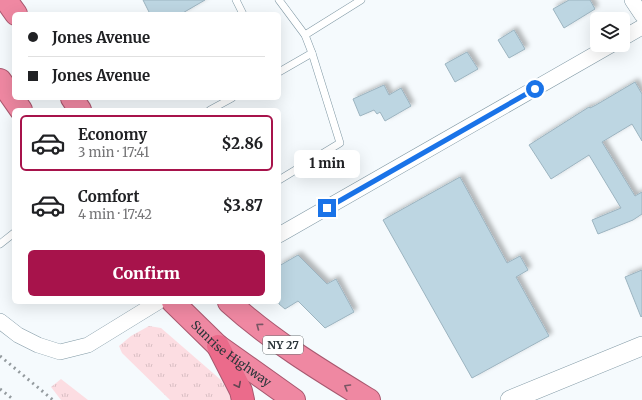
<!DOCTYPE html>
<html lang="en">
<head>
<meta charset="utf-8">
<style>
	:root { --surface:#fff; --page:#f6f6f6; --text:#202124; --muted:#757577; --line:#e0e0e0; --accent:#a7134b }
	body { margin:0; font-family:Merriweather,serif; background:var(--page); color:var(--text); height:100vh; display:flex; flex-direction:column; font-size:15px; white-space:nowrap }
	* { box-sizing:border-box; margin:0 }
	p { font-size:13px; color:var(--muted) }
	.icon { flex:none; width:22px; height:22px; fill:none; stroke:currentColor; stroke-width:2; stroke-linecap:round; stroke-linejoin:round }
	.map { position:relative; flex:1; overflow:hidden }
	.details { position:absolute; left:12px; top:108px; width:269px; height:196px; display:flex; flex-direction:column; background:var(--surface); border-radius:6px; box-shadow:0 4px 16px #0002 }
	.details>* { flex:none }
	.banner { position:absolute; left:12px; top:12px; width:269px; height:88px; border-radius:6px; box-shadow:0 4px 16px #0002; display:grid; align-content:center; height:88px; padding:0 16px; background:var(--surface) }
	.buttons { position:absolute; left:590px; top:12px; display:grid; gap:8px }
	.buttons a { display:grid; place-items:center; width:40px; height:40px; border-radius:6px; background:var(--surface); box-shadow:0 4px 16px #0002; font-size:20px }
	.end { position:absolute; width:18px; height:18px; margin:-9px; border:5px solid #1a73e8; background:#fff; box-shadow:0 0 0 2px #fff }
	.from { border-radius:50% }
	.bubble { position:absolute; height:28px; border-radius:6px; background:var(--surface); box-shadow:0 4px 16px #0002; font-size:13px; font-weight:800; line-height:28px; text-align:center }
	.banner b { display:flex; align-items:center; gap:14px; height:38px; font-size:15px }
	.banner b+b { border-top:1px solid var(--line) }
	.banner i { width:10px; height:10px; background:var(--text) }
	ul { padding:7px 0 0; list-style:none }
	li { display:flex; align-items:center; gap:12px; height:56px; margin:0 8px 6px; padding:0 8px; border:2px solid transparent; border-radius:6px }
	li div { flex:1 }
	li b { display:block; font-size:15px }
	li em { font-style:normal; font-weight:800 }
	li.on { border-color:var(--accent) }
	li>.icon { width:36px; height:36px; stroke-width:1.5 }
	.cta { display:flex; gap:8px; margin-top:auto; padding:8px 16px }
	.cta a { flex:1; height:46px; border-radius:6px; background:var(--accent); color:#fff; font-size:16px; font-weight:800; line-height:46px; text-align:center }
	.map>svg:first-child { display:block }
	.grass { fill:url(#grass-tufts) }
	.building { fill:#bdd6e2; stroke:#9cb4c0; filter:url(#shadow) }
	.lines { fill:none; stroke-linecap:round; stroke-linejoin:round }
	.service-casing { stroke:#8199a5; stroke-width:8 }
	.minor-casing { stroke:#8199a5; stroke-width:16 }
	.tertiary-casing { stroke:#8199a5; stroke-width:20 }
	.trunk-casing { stroke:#a8586f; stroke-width:24 }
	.motorway-casing { stroke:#a8586f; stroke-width:24 }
	.service { stroke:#fff; stroke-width:7 }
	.minor { stroke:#fff; stroke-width:15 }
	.tertiary { stroke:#fff; stroke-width:19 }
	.trunk { stroke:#ef88a2; stroke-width:22 }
	.motorway { stroke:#eb6b8b; stroke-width:22 }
	.rail { stroke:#949b9f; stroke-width:3; stroke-dasharray:2 4; stroke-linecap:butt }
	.oneway { stroke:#795664 }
	.oneway2 { stroke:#654552 }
	.route { stroke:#1a73e8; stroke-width:5 }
	.labels { text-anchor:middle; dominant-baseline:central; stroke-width:3; stroke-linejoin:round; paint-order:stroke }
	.shield { fill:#fff; stroke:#6b7275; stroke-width:1 }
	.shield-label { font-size:11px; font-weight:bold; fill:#2b353a }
	.street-label { font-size:12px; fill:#2b353a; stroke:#fff }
</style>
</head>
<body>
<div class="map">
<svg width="642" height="400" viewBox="0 0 642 400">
	<defs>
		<pattern id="grass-tufts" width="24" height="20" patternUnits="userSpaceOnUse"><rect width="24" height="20" fill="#fcdde2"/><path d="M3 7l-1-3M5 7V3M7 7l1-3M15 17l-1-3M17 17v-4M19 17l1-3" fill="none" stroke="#d8bec3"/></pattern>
		<filter id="shadow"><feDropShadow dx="3.5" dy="-3.5" stdDeviation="2" flood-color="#0004"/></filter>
	</defs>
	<rect width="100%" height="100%" fill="#f5fafd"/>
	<g class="grass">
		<polygon points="149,326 161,328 221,380 233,400 170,400 122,353 119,346 131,336"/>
		<polygon points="61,379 88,400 61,400 51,387"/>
	</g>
	<g class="building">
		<polygon points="143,0 205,0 181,14 150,14"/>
		<polygon points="569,0 590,0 595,9 564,28 553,9"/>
		<polygon points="514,30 525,49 509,58 498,40"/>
		<polygon points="467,52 478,69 455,82 445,64"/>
		<polygon points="635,82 642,94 642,141 632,124 602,142 635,196 642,192 642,214 633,220 598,234 592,220 621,208 589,155 551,179 529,145 589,107 590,108 596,105"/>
		<polygon points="384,85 389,95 401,88 411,106 385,121 380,112 377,114 374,110 360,116 353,99"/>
		<polygon points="460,177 507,263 520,256 528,270 516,277 549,336 472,378 383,220"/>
		<polygon points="298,255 327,284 336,279 354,312 325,328 298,301 285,309 279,304 279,266"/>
		<polygon points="642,270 642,316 641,317 625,277"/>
	</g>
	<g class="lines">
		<g class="service-casing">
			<g id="service">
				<polyline points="236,0 243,14"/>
				<polyline points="305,35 361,0"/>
				<polyline points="279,72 312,53"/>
				<polyline points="210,110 232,98"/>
				<polyline points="279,180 340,143 312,53 305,35 279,0"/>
				<polyline points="0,244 14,233"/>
			</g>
		</g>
		<g class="minor-casing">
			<g id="minor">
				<polyline points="632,0 642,15"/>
				<polyline points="623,38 642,27"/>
				<polyline points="279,235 611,45"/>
				<polyline points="0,321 18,335 38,345 60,352 88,345 158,302"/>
			</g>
		</g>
		<g class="tertiary-casing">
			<polyline id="tertiary" points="510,400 642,346"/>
		</g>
		<g class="trunk-casing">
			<g id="trunk">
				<polyline points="6,0 16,14"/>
				<polyline points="0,80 21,110"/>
				<polyline points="72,98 80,110"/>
				<path id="s1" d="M173 302 218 346 294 400"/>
				<path d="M229 302C272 341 320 370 369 400"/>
			</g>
		</g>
		<g class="motorway-casing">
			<polyline id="motorway" points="218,346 241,391 243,400"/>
		</g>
		<use href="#service" class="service"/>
		<use href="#minor" class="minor"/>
		<use href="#tertiary" class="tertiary"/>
		<use href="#trunk" class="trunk"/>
		<use href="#motorway" class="motorway"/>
		<g class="rail">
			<polyline points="0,356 53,400"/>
			<polyline points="0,389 14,400"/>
		</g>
	</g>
	<defs><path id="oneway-chevron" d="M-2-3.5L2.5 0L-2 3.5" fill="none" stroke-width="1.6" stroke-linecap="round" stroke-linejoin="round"/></defs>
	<g class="oneway">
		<use href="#oneway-chevron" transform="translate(259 326) rotate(-143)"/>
		<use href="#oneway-chevron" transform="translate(347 387) rotate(-149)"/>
	</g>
	<use class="oneway2" href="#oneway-chevron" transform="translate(238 385) rotate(63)"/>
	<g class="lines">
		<polyline class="route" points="327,208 535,89"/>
	</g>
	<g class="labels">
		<rect class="shield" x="263" y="336" width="40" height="18" rx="3"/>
		<g class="shield-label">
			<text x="283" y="345">NY 27</text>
		</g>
		<g class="street-label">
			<text stroke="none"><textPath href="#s1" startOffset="78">Sunrise Highway</textPath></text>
		</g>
	</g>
</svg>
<div class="buttons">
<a><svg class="icon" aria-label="layers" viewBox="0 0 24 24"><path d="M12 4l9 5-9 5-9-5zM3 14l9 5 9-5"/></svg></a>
</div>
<i class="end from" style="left:535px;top:89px"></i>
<i class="end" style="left:327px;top:208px"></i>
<div class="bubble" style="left:294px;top:150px;width:66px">1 min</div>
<div class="banner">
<b><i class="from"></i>Jones Avenue</b>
<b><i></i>Jones Avenue</b>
</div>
<section class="details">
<ul>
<li class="on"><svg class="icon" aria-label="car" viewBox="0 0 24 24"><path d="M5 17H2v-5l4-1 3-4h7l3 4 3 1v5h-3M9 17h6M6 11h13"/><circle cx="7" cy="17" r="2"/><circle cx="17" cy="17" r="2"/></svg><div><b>Economy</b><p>3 min · 17:41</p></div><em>$2.86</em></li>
<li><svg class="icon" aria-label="car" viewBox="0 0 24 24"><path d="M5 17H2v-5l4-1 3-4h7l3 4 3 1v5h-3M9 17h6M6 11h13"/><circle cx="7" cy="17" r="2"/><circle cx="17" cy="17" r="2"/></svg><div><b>Comfort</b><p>4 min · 17:42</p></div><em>$3.87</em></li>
</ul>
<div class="cta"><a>Confirm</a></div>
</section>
</div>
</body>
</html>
